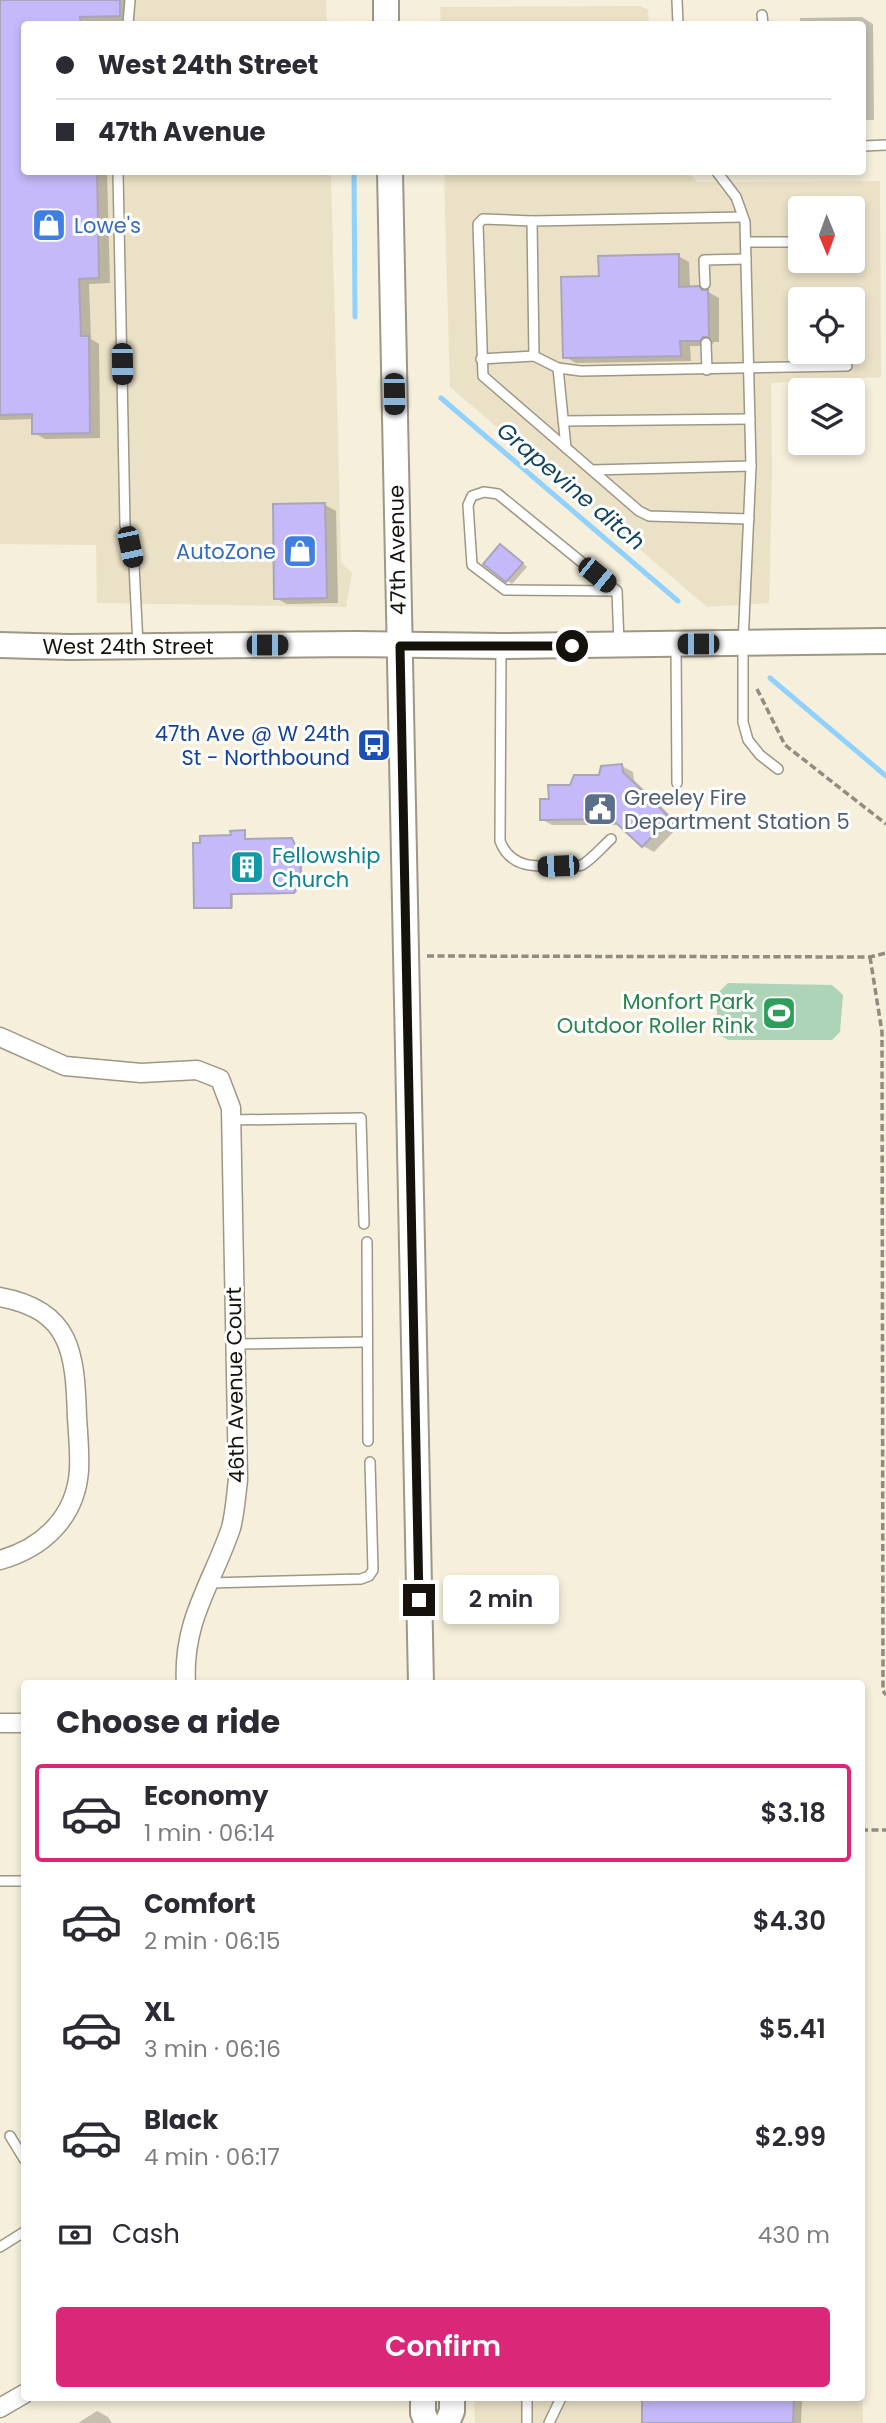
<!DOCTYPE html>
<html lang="en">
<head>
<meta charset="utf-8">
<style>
	:root { --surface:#fff; --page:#f7f7f7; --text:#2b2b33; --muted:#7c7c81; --line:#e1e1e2; --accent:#db2777 }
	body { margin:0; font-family:Poppins,sans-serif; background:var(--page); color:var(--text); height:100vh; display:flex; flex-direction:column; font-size:26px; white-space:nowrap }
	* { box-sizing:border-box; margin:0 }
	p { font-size:23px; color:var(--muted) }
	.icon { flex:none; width:38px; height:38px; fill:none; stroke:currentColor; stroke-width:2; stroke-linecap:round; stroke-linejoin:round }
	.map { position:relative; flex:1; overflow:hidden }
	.panel { position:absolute; left:21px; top:1680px; width:844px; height:721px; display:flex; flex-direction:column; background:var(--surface); border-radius:7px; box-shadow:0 4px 10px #0003 }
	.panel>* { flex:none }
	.banner { position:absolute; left:21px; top:21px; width:845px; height:154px; border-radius:7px; box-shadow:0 4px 10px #0003; display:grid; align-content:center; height:154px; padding:0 35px; background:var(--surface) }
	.needle { width:46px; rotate:179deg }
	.controls { position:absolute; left:788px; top:196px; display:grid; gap:14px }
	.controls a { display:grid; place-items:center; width:77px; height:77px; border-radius:7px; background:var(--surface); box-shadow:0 4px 10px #0003; font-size:35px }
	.end { position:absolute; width:32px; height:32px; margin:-16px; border:9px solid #15120c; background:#fff; box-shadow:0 0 0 4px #fff }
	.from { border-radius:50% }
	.bubble { position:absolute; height:49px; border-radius:7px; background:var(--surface); box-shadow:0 4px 10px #0003; font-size:23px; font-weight:600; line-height:49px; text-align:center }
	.car { position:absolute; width:21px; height:42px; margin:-21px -10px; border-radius:9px; box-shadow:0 0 5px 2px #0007; background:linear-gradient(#222 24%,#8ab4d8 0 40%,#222 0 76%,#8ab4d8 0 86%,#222 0) }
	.banner b { display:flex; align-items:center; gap:24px; height:66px; font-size:26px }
	.banner b+b { border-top:2px solid var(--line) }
	.banner i { width:18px; height:18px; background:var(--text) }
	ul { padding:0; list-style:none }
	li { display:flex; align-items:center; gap:21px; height:98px; margin:0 14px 10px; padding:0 21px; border:4px solid transparent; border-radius:7px }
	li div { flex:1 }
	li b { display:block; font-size:26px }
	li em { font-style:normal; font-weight:600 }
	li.current { border-color:var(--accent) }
	li>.icon { width:63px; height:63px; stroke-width:1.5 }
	h2 { padding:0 35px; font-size:32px; line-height:84px }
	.pay { display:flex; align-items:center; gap:18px; height:77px; padding:0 35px; font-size:26px }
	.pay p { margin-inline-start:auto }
	.button { display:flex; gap:14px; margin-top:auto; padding:14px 35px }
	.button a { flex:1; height:80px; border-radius:7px; background:var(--accent); color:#fff; font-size:28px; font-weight:600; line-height:80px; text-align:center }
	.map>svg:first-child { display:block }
	.built { fill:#eae1c7; fill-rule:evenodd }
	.green { fill:#add4b7 }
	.shadow { fill:#0003 }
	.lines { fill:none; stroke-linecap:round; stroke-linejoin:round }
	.stream { stroke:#91d1fd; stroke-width:5 }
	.building { fill:#c6b9f9; stroke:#aaa6b9; stroke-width:2 }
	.lane-casing { stroke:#9d9785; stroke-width:12 }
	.street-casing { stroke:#9d9785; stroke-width:21 }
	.secondary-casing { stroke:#9d9785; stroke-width:28 }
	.path { stroke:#918c7f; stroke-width:3.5; stroke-dasharray:7 3.5; stroke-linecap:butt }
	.lane { stroke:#fff; stroke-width:9 }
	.street { stroke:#fff; stroke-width:18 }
	.secondary { stroke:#fff; stroke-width:24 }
	.route { stroke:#15120c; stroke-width:9 }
	.labels { text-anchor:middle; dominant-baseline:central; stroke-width:6; stroke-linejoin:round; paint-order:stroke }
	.shop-label { font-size:21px; fill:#366cbe; stroke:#fff; text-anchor:start }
	.street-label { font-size:21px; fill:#15120c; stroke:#fff }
	.transit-label { font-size:21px; fill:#164399; stroke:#fff; text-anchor:end }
	.service-label { font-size:21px; fill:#4e5e75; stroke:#fff; text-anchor:start }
	.culture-label { font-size:21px; fill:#0d838f; stroke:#fff; text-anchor:start }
	.leisure-label { font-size:21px; fill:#27864d; stroke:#fff; text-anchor:end }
	.water-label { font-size:23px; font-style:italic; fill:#114461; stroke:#fff }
</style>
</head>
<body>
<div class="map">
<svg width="886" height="2423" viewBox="0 0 886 2423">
	<rect width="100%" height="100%" fill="#f5efdb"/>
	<g class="built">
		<polygon points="0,0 326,0 327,24 24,24 24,172 331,172 341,562 352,573 346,607 97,603 96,545 0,544"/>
		<polygon points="640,6 648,10 649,24 441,24 440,7"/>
		<path d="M444 172H688L697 182 880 181 881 377 771 383 772 469 769 603 707 607 450 387ZM800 208H852V261H800ZM800 299H852V352H800Z"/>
		<polygon points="861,2330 863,2423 475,2423 474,2398 861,2398"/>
	</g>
	<polygon class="green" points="728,983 832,985 843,995 840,1032 832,1040 728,1040 717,1033 717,994"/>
	<g class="shadow">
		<polygon points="0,0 130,0 130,21 91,22 91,24 24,24 24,172 107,172 110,283 89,284 91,339 99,344 100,438 45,439 34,433 34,419 0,420"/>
		<polygon points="862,17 873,24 874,120 863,120 863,24 800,24 800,18"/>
		<polygon points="678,256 689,262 690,288 708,292 719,298 719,342 714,342 711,346 690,346 691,361 576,363 565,357 601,277"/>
		<polygon points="325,505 336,511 338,603 287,604 276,598"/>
		<polygon points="506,549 527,567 512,584 485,564"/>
		<polygon points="622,766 633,772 634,780 680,825 654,852 643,846 621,825 552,825 541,819 551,801 571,786 601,777"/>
		<polygon points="244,832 246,840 294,841 302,859 302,879 296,893 233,895 233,908 195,907 232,837"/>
		<polygon points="644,2398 812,2398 812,2400 802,2400 801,2423 644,2423"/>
		<polygon points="97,2411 108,2417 112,2423 78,2423"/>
	</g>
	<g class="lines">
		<g class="stream">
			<polyline points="354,172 355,317"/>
			<polyline points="441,398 678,601"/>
			<polyline points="770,678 886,776"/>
		</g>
	</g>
	<g class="building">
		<polygon points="0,0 120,0 120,16 80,17 81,24 24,24 24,172 97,172 99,278 79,279 81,336 89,336 90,433 32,434 32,414 0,415"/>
		<polygon points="679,254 679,287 699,286 702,290 708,290 709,337 703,337 700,341 680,341 681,356 563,358 561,277 599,276 598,256"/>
		<polygon points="325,503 327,598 274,599 273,504"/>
		<polygon points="500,544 523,563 506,582 483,564"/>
		<polygon points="622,764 623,772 670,818 642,847 612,819 540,820 540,799 549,799 548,785 570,785 574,775 599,775 601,766"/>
		<polygon points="245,830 245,839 292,838 300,857 301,877 294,893 231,894 231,908 194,908 193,843 200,843 200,836 231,835 230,831"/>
		<polygon points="642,2398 794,2398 793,2423 642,2423"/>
	</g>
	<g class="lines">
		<g class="lane-casing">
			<g id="lane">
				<polyline points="677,0 678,24"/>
				<polyline points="762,15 763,24"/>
				<polyline points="128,24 130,0"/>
				<polyline points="863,146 886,145"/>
				<polyline points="118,172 125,525 134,565 138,645"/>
				<polyline points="717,172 736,197 745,222 751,466 743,644 743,722 748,740 760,755 778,769"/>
				<polyline points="743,217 532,221 534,356 558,368 581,371 847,366"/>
				<polyline points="532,221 483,219 478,224 483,376 639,511 649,516 749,519"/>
				<polyline points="746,242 800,242"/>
				<polyline points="705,284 704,260 746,259"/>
				<polyline points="706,343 707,370"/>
				<polyline points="481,359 534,356"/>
				<polyline points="558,368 566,448"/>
				<polyline points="563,421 750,419"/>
				<polyline points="592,470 751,466"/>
				<polyline points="617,591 505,590 472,565 468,505 472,496 484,492 498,494 617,591 619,644"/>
				<polyline points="676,646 677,783"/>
				<path d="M501 648 500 841C510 868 535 867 560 866 566 866 576 867 582 865 592 859 602 847 611 839"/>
				<polyline points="231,1120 361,1118 364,1224"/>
				<polyline points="367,1242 368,1441"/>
				<polyline points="236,1344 367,1342"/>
				<polyline points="209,1583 361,1579 369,1576 373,1570 370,1462"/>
				<polyline points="0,1881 24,1881"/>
				<polyline points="10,2136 24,2159"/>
				<polyline points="0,2247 24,2232"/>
				<polyline points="527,2423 527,2398"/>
				<polyline points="549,2423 561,2398"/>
			</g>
		</g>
		<g class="street-casing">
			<g id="street">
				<path d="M0 1037 65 1066 141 1073 197 1070 220 1079 231 1108 238 1480C236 1495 235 1513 231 1528 212 1584 182 1621 186 1684"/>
				<path d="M0 1297C72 1310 75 1354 77 1417 78 1434 80 1453 79 1470 76 1517 43 1548 0 1560"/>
				<polyline points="0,1723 24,1723"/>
				<polyline points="0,2408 24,2394"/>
			</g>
		</g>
		<g class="secondary-casing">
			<g id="secondary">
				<polyline points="386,0 386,24"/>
				<polyline points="390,172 421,1684"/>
				<polyline points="0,645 69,647 355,644 501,646 886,641"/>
				<polyline points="423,2398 423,2413 427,2423"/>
				<polyline points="447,2423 452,2411 452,2398"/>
			</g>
		</g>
		<g class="path">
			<polyline points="757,689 785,745 886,824"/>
			<polyline points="427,956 870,957 886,953"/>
			<polyline points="870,957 882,1032 883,1691 886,1695"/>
			<polyline points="861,1830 886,1830"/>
		</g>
		<use href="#lane" class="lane"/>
		<use href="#street" class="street"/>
		<use href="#secondary" class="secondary"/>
	</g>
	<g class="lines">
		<polyline class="route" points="419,1600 400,646 572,646"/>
	</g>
	<defs>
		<g id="shop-square" transform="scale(1.75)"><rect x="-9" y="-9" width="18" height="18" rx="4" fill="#3f7fe0" stroke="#fff"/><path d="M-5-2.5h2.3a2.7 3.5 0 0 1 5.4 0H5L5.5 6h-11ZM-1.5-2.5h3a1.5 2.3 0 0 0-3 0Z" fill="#fff"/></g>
		<g id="bus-square" transform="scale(1.75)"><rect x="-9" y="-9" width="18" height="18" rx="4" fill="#1a4fb4" stroke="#fff"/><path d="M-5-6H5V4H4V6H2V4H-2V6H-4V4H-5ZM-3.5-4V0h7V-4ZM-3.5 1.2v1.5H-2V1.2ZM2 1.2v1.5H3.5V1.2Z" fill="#fff"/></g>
		<g id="civic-square" transform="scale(1.75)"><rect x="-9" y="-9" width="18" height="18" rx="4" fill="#5c6f8a" stroke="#fff"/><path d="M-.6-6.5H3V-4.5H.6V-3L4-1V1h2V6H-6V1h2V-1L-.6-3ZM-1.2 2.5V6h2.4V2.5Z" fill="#fff"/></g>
		<g id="building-square" transform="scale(1.75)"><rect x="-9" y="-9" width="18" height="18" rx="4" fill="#0f9aa8" stroke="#fff"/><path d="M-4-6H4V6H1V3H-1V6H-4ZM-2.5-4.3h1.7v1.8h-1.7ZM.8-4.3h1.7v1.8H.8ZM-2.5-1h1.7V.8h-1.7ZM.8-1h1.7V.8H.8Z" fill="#fff"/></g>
		<g id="stadium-square" transform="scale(1.75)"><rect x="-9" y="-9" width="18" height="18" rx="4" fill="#2e9e5b" stroke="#fff"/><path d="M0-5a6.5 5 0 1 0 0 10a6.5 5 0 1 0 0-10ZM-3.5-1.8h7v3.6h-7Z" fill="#fff"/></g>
	</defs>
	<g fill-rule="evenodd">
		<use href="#shop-square" x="49" y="225"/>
		<use href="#shop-square" x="300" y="551"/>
		<use href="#bus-square" x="374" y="745"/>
		<use href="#civic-square" x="600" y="809"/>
		<use href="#building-square" x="247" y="867"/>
		<use href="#stadium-square" x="779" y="1013"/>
	</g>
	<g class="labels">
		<g class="shop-label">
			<text x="74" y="225">Lowe's</text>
			<text x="276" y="551" text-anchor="end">AutoZone</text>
		</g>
		<g class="street-label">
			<text transform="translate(397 550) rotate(-91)">47th Avenue</text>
			<text x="128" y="646">West 24th Street</text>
			<text transform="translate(235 1385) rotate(-91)">46th Avenue Court</text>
		</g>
		<g class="transit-label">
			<text x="350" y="733">47th Ave @ W 24th<tspan x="350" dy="24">St - Northbound</tspan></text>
		</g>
		<g class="service-label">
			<text x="624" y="797">Greeley Fire<tspan x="624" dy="24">Department Station 5</tspan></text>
		</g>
		<g class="culture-label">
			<text x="272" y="855">Fellowship<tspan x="272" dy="24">Church</tspan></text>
		</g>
		<g class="leisure-label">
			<text x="754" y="1001">Monfort Park<tspan x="754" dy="24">Outdoor Roller Rink</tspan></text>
		</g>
		<g class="water-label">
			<text transform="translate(571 486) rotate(40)">Grapevine ditch</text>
		</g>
	</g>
</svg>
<div class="controls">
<a><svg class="needle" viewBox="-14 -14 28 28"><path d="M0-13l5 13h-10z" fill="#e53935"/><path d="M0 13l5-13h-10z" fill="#7c7c81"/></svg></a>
<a><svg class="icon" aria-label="locate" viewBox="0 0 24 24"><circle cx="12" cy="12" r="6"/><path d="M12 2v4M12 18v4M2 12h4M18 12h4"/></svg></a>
<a><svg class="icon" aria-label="layers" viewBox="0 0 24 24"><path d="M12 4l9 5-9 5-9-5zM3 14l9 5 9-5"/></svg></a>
</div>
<i class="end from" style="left:572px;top:646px"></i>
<i class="end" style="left:419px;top:1600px"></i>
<div class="bubble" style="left:443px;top:1575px;width:116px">2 min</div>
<i class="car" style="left:122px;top:364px;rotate:179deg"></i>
<i class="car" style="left:394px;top:394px;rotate:179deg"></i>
<i class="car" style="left:130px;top:547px;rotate:168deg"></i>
<i class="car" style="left:597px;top:575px;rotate:129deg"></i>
<i class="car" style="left:698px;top:644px;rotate:270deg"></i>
<i class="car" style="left:267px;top:645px;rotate:90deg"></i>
<i class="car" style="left:558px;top:866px;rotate:268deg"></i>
<div class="banner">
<b><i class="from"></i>West 24th Street</b>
<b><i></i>47th Avenue</b>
</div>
<section class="panel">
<h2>Choose a ride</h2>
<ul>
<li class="current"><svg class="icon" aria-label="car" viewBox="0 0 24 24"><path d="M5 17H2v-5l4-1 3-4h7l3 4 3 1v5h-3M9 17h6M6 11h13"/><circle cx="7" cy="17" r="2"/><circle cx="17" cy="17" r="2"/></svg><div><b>Economy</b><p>1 min · 06:14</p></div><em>$3.18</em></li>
<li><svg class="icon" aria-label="car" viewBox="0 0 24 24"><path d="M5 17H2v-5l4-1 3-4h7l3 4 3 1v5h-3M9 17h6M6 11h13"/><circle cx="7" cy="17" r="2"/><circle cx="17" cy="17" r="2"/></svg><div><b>Comfort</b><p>2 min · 06:15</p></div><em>$4.30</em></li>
<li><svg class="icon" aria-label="car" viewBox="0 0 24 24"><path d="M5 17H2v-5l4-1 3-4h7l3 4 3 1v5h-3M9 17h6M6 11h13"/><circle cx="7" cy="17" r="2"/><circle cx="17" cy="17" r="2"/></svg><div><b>XL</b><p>3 min · 06:16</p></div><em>$5.41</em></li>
<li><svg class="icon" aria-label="car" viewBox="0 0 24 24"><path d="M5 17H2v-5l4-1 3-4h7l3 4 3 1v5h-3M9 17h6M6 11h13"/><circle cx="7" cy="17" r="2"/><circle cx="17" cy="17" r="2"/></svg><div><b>Black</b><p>4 min · 06:17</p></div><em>$2.99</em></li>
</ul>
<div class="pay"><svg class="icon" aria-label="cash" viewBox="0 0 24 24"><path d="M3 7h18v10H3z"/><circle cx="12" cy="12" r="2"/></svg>Cash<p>430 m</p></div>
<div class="button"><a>Confirm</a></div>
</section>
</div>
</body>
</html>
